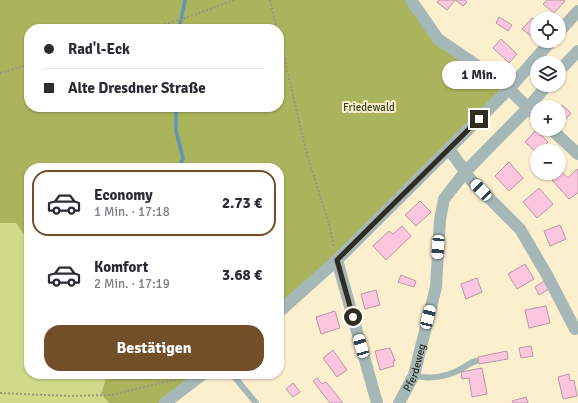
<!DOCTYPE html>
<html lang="de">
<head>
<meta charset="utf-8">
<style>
	:root { --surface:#fff; --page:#f7f7f7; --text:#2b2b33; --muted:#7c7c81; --line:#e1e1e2; --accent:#724e29 }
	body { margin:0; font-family:Signika,sans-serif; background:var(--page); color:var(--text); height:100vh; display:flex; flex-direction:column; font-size:15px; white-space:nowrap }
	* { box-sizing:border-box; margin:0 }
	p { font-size:13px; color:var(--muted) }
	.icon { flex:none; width:22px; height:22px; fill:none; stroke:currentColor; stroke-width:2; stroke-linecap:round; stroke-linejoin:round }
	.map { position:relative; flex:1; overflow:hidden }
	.drawer { position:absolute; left:24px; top:163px; width:260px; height:216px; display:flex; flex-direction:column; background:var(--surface); border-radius:16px; box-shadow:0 1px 3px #0004 }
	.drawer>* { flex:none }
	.hud { position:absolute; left:24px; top:24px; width:260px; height:88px; border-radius:16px; box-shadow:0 1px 3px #0004; display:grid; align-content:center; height:88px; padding:0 20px; background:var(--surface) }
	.buttons { position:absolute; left:530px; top:12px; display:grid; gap:8px }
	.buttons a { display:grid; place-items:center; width:36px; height:36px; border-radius:50%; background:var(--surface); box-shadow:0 1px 3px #0004; font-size:20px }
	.end { position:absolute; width:18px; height:18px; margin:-9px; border:5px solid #312c20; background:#fff; box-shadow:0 0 0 2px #fff }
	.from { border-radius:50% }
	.bubble { position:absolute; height:28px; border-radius:14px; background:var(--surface); box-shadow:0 1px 3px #0004; font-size:13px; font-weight:700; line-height:28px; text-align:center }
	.car { position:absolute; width:12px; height:24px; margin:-12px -6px; border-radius:5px; box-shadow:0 0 3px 1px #0007; background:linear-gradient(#fff 24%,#345 0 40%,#fff 0 76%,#345 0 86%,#fff 0) }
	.hud b { display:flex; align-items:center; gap:14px; height:38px; font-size:15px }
	.hud b+b { border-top:1px solid var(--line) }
	.hud i { width:10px; height:10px; background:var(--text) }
	ul { padding:7px 0 0; list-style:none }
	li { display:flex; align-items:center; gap:12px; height:66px; margin:0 8px 6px; padding:0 12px; border:2px solid transparent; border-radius:16px }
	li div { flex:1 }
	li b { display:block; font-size:15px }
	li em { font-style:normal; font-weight:700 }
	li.current { border-color:var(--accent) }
	li>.icon { width:36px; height:36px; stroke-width:1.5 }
	.action { display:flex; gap:8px; margin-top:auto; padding:8px 20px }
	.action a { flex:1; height:46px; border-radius:16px; background:var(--accent); color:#fff; font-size:16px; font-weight:700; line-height:46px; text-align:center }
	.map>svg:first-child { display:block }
	.green { fill:#d0db8a }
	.forest { fill:#aab45c; fill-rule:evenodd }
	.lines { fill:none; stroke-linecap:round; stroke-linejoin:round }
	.stream { stroke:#6392ba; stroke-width:3.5 }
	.building { fill:#fbc6de; stroke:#b997a6 }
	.path { stroke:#9d947d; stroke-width:2; stroke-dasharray:2 2; stroke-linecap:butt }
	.lane { stroke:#a5b8b7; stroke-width:6 }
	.street { stroke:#a5b8b7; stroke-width:12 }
	.route { stroke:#312c20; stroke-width:5 }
	.labels { text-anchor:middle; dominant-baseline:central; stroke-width:4; stroke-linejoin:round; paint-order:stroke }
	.park-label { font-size:11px; fill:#3e431d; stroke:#fcefce }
	.street-label { font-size:11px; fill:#312c20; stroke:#fcefce }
</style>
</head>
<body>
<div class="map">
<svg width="578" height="403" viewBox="0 0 578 403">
	<rect width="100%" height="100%" fill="#fcefce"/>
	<polygon class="green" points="0,223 16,223 29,242 29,374 107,374 101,394 109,403 0,403"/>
	<g class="forest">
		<path d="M0 0H408L435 43 508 95 279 316V168H171L172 164 159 168H29V242L16 223H0ZM29 29H279V107H29Z"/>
		<polygon points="107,374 210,374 174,403 109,403 101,394"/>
	</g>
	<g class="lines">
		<g class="stream">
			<polyline points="179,29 185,0"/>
			<polyline points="176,107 176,131 183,158 179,168"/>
		</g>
	</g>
	<g class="building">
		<polygon points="439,0 455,0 447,10 437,2"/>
		<polygon points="455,0 465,0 467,2 463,6"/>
		<polygon points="547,0 564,0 565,1 554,13 543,4"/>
		<polygon points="499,17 512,25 508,31 496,23"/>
		<polygon points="532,18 537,22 537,31 532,37 522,29"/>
		<polygon points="501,39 517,54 509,63 493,48"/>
		<polygon points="562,105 571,113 561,125 559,123 559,108"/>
		<polygon points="536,130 548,142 540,151 537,151 537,153 525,142"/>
		<polygon points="509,162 523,178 509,191 495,176"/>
		<polygon points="577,169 578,171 578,193 569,199 552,180 562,172 568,178"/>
		<polygon points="539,188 553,204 537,218 523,202"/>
		<polygon points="420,201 431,212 416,226 405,215"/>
		<polygon points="560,225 566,239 550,246 544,231"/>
		<polygon points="402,226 411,236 386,260 373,246 389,231 393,234"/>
		<polygon points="525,264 534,279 517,289 508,274"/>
		<polygon points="401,275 416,281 414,287 398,282"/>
		<polygon points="477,278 482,292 466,299 461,284"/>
		<polygon points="544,281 549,289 539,295 535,287"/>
		<polygon points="376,290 380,305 365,309 361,294"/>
		<polygon points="546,306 550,323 529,328 525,310"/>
		<polygon points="335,311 340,328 321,334 316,317"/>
		<polygon points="531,346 533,356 521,358 519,348"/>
		<polygon points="390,348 395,361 393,361 394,366 380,370 375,351"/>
		<polygon points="333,350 347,370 337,377 323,358"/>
		<polygon points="507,351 508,359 479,364 478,357"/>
		<polygon points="482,368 487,394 472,397 469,378 462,379 461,372"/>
		<polygon points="569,374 570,381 574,380 577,396 563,399 558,377"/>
		<polygon points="317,378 322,384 326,382 343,403 330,403 313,381"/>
		<polygon points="293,383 300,392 293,397 286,389"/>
		<polygon points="526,397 528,403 513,403 512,401"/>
	</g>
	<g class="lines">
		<g class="path">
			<polyline points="270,0 277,29"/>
			<polyline points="149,29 191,16 234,0"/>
			<polyline points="279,35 305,147 330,228 334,247"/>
			<polyline points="0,73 29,65"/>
			<polyline points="219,166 220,168"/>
			<polyline points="0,393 69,396 112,395 178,379"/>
		</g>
		<g class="lane">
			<polyline points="232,374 256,403"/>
			<path d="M414 375C426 380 445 377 457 371 464 368 469 363 476 361"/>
		</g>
		<g class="street">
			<polyline points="411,0 438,39 504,84 537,117"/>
			<polyline points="559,32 578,11"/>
			<polyline points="559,71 578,51"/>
			<polyline points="551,129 578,154"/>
			<polyline points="449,149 471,180 520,229 547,275 575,329"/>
			<polyline points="337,260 377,403"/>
			<polyline points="279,312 337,260 509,89 551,41"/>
			<polyline points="165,403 203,374"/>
			<path id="s1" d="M399 403 414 375 436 287 440 220 444 199 466 171 528 108 547 85"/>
		</g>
	</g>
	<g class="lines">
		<polyline class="route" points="353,317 337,260 479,119"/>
	</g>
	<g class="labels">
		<g class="park-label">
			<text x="369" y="107">Friedewald</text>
		</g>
		<g class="street-label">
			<text stroke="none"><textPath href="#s1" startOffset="39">Pferdeweg</textPath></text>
		</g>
	</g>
</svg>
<div class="buttons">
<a><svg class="icon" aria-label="locate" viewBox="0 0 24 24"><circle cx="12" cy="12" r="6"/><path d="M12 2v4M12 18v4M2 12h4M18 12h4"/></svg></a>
<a><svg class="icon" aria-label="layers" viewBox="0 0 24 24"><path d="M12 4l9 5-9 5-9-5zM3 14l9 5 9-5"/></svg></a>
<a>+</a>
<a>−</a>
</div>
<i class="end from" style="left:353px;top:317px"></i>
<i class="end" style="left:479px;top:119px"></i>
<div class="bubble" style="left:442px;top:61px;width:74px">1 Min.</div>
<i class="car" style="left:481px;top:190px;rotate:316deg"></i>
<i class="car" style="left:438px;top:247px;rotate:184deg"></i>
<i class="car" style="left:428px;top:317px;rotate:14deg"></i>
<i class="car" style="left:361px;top:346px;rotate:344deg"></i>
<div class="hud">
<b><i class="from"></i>Rad'l-Eck</b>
<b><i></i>Alte Dresdner Straße</b>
</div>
<section class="drawer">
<ul>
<li class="current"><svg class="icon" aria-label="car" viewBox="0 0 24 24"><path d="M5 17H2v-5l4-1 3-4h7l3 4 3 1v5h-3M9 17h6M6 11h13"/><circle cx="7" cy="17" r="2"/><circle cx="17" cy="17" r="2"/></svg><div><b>Economy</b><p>1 Min. · 17:18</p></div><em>2.73 €</em></li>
<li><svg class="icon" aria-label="car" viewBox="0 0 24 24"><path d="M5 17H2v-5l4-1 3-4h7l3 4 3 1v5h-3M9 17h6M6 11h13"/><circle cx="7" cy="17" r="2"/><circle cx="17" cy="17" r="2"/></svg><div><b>Komfort</b><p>2 Min. · 17:19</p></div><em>3.68 €</em></li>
</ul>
<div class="action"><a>Bestätigen</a></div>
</section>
</div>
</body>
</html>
